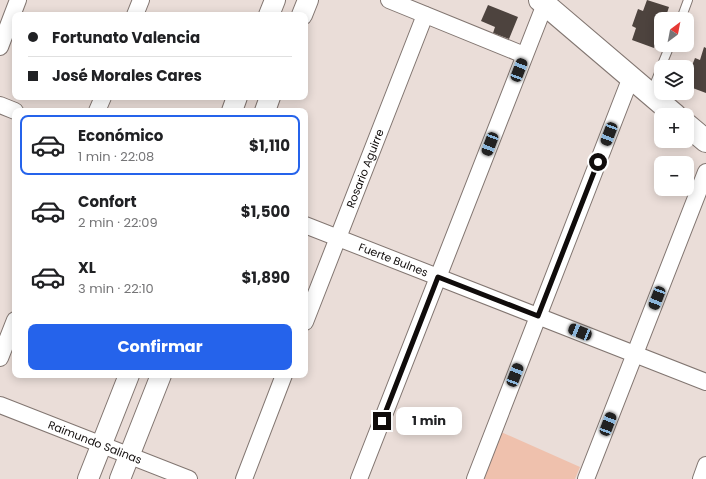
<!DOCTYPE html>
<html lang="es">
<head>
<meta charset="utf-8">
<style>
	:root { --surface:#fff; --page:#f6f6f6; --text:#202124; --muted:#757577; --line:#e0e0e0; --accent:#2563eb }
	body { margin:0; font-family:Poppins,sans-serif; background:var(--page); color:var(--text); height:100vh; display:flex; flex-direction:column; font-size:15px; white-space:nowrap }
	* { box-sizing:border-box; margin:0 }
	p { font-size:13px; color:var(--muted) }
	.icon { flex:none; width:22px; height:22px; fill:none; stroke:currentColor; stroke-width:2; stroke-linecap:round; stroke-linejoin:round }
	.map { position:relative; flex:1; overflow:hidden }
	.details { position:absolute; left:12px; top:108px; width:296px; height:270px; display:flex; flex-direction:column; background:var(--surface); border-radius:8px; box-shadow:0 2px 10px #0003 }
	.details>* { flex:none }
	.banner { position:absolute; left:12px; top:12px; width:296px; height:88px; border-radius:8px; box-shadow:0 2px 10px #0003; display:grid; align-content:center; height:88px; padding:0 16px; background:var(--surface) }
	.needle { width:26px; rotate:32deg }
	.controls { position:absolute; left:654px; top:12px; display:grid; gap:8px }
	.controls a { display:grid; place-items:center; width:40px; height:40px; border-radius:8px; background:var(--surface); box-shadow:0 2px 10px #0003; font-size:20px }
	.end { position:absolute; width:18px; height:18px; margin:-9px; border:5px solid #100c0b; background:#fff; box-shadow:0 0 0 2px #fff }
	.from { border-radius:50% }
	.bubble { position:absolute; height:28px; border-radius:8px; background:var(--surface); box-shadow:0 2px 10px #0003; font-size:13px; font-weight:700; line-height:28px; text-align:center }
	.car { position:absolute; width:12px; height:24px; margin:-12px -6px; border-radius:5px; box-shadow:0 0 3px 1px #0007; background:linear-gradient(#222 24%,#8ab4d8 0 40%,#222 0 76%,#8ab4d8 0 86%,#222 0) }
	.banner b { display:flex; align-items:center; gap:14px; height:38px; font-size:15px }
	.banner b+b { border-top:1px solid var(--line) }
	.banner i { width:10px; height:10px; background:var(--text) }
	ul { padding:7px 0 0; list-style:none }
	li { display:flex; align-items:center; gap:12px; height:60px; margin:0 8px 6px; padding:0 8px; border:2px solid transparent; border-radius:8px }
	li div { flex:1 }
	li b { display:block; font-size:15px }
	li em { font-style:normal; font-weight:700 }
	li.current { border-color:var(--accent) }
	li>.icon { width:36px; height:36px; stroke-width:1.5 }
	.button { display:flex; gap:8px; margin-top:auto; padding:8px 16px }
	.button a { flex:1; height:46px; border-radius:8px; background:var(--accent); color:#fff; font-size:16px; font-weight:700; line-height:46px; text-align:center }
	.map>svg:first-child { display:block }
	.green { fill:#efc1ad }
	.building { fill:#4d433e }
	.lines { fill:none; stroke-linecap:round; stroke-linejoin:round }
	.service-casing { stroke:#827671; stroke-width:10 }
	.minor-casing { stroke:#827671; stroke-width:18 }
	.tertiary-casing { stroke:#827671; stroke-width:22 }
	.secondary-casing { stroke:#827671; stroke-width:24 }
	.service { stroke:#fff; stroke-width:8 }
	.minor { stroke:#fff; stroke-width:16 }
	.tertiary { stroke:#fff; stroke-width:20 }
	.secondary { stroke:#fff; stroke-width:22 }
	.route { stroke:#100c0b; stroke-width:5 }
	.labels { text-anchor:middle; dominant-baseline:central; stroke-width:4; stroke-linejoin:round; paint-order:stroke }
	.street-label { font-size:11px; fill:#100c0b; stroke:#f7eae5 }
</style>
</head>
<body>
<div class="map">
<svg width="706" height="479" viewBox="0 0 706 479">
	<rect width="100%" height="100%" fill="#eaddd8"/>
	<polygon class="green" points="501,432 580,467 575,479 484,479"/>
	<g class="building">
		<polygon points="647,0 669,7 665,19 661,19 661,30 654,48 632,40 636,28 632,26 638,9 643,11"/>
		<polygon points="488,5 518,17 509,39 493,33 495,27 481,21"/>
		<polygon points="704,47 706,48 706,93 690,87 694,75 689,73 695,58 700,60"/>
	</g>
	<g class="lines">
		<g class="service-casing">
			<g id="service">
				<polyline points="681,19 688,0"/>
				<polyline points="661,67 670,45"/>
				<polyline points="651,93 661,68"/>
			</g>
		</g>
		<g class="minor-casing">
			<g id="minor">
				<polyline points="389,0 524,55"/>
				<polyline points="135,15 141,0"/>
				<polyline points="0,47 18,0"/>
				<polyline points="0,105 15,111"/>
				<polyline points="97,111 103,97"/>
				<path id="s1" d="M305 225 706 382"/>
				<path id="s2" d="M305 322 425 15"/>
				<polyline points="0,358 15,320"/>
				<path id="s3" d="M0 405 189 479"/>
				<polyline points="244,479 284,375"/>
				<polyline points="359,479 545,4"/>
				<polyline points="475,479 631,77"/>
				<polyline points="586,479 706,172"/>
				<polyline points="701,479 706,465"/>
			</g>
		</g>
		<g class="tertiary-casing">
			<g id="tertiary">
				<polyline points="269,15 275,0"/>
				<polyline points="302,15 308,0"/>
				<polyline points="232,111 237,97"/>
				<polyline points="265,111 270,97"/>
				<polyline points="88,479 129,375"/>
				<polyline points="120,479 161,375"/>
			</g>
		</g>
		<g class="secondary-casing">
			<g id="secondary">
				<polyline points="540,0 675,115"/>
				<polyline points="687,125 706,141"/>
			</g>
		</g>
		<use href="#service" class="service"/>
		<use href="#minor" class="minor"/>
		<use href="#tertiary" class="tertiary"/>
		<use href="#secondary" class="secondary"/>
	</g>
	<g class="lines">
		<polyline class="route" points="382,421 438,277 538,316 598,162"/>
	</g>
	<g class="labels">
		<g class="street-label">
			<text stroke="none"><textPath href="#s2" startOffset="165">Rosario Aguirre</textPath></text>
			<text stroke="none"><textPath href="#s1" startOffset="95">Fuerte Bulnes</textPath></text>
			<text stroke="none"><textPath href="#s3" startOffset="102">Raimundo Salinas</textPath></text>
		</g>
	</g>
</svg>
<div class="controls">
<a><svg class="needle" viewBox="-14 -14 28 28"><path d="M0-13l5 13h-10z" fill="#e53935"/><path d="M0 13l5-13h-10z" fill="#757577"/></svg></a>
<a><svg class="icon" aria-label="layers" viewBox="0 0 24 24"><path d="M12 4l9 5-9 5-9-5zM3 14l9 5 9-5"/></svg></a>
<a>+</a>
<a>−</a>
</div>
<i class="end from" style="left:598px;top:162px"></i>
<i class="end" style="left:382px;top:421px"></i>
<div class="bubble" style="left:396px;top:407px;width:66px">1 min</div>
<i class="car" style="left:519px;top:70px;rotate:21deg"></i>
<i class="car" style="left:609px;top:134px;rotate:201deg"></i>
<i class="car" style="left:490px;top:144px;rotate:201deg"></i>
<i class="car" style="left:657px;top:298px;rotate:201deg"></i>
<i class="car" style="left:580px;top:332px;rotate:292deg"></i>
<i class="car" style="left:515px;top:375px;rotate:21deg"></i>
<i class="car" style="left:608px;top:424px;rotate:21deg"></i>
<div class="banner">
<b><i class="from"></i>Fortunato Valencia</b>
<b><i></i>José Morales Cares</b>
</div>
<section class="details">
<ul>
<li class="current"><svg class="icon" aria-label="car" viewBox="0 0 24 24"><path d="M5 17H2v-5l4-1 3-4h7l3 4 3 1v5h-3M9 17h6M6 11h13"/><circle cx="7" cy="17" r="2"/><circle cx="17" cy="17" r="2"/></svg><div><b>Económico</b><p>1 min · 22:08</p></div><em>$1,110</em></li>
<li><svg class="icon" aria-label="car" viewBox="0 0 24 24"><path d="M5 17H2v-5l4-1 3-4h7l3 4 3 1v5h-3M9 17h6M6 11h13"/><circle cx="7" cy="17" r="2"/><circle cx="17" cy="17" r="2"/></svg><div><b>Confort</b><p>2 min · 22:09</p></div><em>$1,500</em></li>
<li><svg class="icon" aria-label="car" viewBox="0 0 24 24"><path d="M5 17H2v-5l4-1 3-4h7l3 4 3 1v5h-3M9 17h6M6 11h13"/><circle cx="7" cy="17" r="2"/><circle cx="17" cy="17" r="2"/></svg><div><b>XL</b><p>3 min · 22:10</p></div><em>$1,890</em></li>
</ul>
<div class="button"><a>Confirmar</a></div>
</section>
</div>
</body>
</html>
